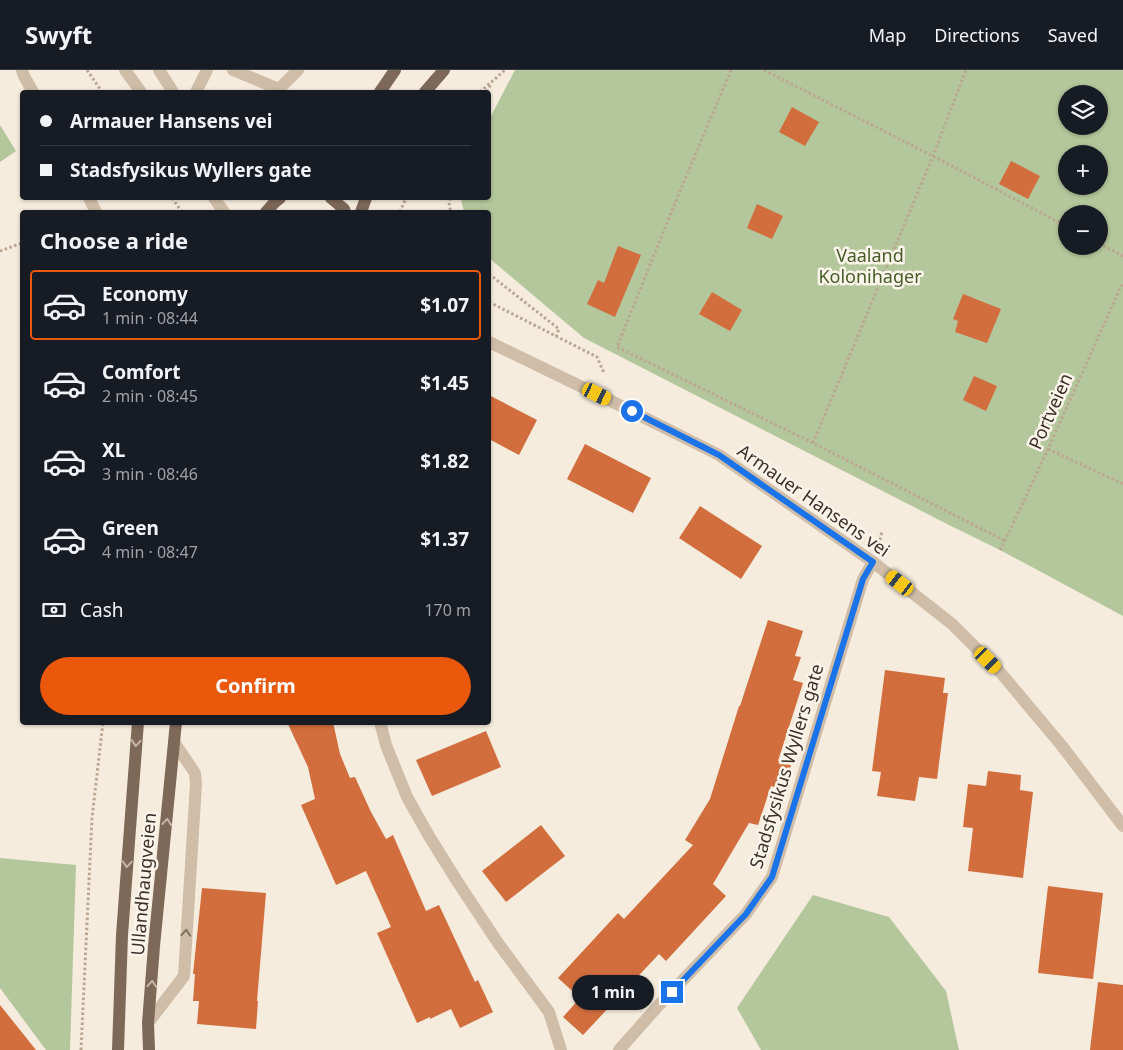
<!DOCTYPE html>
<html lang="en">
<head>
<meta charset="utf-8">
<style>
	:root { --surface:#171b24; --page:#242831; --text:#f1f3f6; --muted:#9ea1a6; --line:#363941; --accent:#ea580c }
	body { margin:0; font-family:"Noto Sans",sans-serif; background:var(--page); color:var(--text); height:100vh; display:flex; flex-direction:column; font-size:19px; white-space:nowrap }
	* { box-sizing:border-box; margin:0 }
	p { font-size:16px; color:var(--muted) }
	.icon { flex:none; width:28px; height:28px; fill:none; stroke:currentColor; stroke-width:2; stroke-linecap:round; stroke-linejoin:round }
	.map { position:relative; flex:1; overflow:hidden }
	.drawer { position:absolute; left:20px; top:140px; width:471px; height:515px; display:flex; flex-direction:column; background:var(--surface); border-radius:5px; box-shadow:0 1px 4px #0004 }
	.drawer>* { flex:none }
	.top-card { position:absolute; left:20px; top:20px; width:471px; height:110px; border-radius:5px; box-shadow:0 1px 4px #0004; display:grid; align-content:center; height:110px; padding:0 20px; background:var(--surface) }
	.buttons { position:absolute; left:1058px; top:15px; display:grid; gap:10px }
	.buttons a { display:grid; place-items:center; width:50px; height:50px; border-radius:50%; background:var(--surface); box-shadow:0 1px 4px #0004; font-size:25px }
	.end { position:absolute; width:22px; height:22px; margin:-11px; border:6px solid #1a73e8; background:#fff; box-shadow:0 0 0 2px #fff }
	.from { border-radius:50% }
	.bubble { position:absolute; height:35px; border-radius:18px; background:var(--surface); box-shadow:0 1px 4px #0004; font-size:16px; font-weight:700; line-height:35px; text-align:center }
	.car { position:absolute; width:15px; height:30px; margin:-15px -8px; border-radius:6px; box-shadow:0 0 4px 1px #0007; background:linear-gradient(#f5c518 24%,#345 0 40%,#f5c518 0 76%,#345 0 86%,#f5c518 0) }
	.top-card b { display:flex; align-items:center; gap:18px; height:48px; font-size:19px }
	.top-card b+b { border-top:1px solid var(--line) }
	.top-card i { width:12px; height:12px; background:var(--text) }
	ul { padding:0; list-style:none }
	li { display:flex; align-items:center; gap:15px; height:70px; margin:0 10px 8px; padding:0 10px; border:2px solid transparent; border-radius:5px }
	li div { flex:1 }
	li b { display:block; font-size:19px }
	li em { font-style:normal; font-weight:700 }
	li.selected { border-color:var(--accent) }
	li>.icon { width:45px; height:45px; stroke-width:1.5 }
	h2 { padding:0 20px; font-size:22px; line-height:60px }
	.pay { display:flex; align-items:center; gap:12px; height:55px; padding:0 20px; font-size:19px }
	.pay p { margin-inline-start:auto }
	.primary-button { display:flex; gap:10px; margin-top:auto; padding:10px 20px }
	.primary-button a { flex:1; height:58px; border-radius:30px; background:var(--accent); color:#fff; font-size:20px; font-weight:700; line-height:58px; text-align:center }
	header { display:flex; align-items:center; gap:30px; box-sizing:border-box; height:70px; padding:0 25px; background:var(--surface); border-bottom:1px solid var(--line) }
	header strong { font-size:24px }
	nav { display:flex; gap:28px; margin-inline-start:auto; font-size:18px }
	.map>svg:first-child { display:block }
	.green { fill:#b4c69b; fill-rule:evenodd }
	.building { fill:#d26e3e }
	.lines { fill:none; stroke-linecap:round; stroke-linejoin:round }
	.path { stroke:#bba791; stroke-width:3; stroke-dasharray:2.5 2.5; stroke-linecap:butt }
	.minor { stroke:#cfbda8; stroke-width:12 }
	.major { stroke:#7e6858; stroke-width:12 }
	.oneway { stroke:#c3b6a9 }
	.oneway2 { stroke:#7e6f62 }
	.route { stroke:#1a73e8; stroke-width:6 }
	.labels { text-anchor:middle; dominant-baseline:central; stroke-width:5; stroke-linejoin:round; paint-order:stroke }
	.park-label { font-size:18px; fill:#465c29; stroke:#fcf5eb }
	.street-label { font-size:18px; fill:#3b3029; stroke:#fcf5eb }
</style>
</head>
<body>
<header>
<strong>Swyft</strong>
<nav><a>Map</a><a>Directions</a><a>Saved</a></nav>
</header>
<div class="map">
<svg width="1123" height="980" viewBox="0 0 1123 980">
	<rect width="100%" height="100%" fill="#f5ecdd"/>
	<g class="green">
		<path d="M515 0H1123V546L1000 480 949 455 584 268 489 188V142H464L461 129V128H489V50ZM1066 24H1099V56H1066ZM1066 84H1099V116H1066ZM1066 144H1099V176H1066Z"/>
		<polygon points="0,55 16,81 0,92"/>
		<polygon points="0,788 76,795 70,980 46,980 0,918"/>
		<polygon points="813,825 889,847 946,921 959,980 761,980 737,938"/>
	</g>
	<g class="building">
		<polygon points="792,37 819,52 805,76 779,62"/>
		<polygon points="1011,91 1040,106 1028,129 999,114"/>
		<polygon points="757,134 783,146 772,169 747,158"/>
		<polygon points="618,176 641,185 615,247 587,234 598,210 604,213"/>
		<polygon points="712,222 742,240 730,261 699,244"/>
		<polygon points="963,224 1001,239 987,273 955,262 958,251 953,249"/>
		<polygon points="974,306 997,316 986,341 963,330"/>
		<polygon points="489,325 537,350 519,385 489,369"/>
		<polygon points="585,374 651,408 633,443 567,409"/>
		<polygon points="700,436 762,476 741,509 679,468"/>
		<polygon points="768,550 803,561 795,586 801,587 793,610 803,613 778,691 791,695 783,720 771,716 758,755 749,753 713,814 726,826 666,891 659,884 583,965 563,947 580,928 558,908 618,843 624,849 693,775 685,770 710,729 739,636 740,636"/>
		<polygon points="885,600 945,608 943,623 948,623 937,709 919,707 915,731 877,726 881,702 872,701"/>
		<polygon points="287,652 333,652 340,684 350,708 355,707 371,742 386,769 393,765 426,841 439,835 475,912 478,910 493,942 460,958 451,939 430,949 430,947 417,953 377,863 391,857 366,801 336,815 301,735 315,729 308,697"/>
		<polygon points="486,661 501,697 432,726 416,690"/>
		<polygon points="988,701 1021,705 1020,720 1033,722 1023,808 968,801 973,758 963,757 968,714 986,716"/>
		<polygon points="541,755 565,786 506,832 482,801"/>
		<polygon points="1048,816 1103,823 1093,909 1038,903"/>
		<polygon points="202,818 266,823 257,931 258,931 256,959 197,954 199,931 193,931 195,904 193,904"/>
		<polygon points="1098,912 1123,915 1123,980 1090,980"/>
		<polygon points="0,935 36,980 0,980"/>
	</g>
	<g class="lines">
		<g class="path">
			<polyline points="87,0 102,22"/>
			<polyline points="731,0 675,133 617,277 813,373 1005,471"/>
			<polyline points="764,0 933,86 1066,156"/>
			<polyline points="480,22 505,0"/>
			<polyline points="487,22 491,14"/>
			<polyline points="172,128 182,142"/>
			<polyline points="450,128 449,137 452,142"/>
			<polyline points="400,142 406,128"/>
			<polyline points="1099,173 1123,186"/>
			<polyline points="0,181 22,173"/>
			<polyline points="489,204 559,259 556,266"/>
			<polyline points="489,232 597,287 604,303"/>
			<polyline points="813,373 933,86 966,0"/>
			<polyline points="1048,379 1123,414"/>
			<polyline points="880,470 882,461"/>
			<polyline points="1000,480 1005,471 1048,379 1123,212"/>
			<polyline points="81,980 92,748 103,652"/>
		</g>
		<g class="minor">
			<polyline points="22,0 24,6 33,22"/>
			<polyline points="125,0 141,22"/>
			<polyline points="159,0 173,22"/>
			<polyline points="233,0 279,19 298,0"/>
			<polyline points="196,22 207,0"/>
			<polyline points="89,128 96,142"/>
			<polyline points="214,128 224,142"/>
			<polyline points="489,272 615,333 719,385 873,492 952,554 1000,602 1062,676 1123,756"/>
			<polyline points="380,652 386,675 407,727 429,766 457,811 498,873 549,942 561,980"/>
			<polyline points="148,953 184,906 196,714 195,703 174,672"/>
			<polyline points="619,980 659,935 746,844 772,807 863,509 873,492"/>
		</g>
		<g class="major">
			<polyline points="380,22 395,0"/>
			<polyline points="425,22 444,0"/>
			<polyline points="331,128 344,139 345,142"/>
			<polyline points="266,142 275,132 280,128"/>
			<polyline points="361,142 366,128"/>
			<polyline points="118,980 122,865 138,652"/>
			<polyline points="149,980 148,953 154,876 176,652"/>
		</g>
	</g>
	<defs><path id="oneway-chevron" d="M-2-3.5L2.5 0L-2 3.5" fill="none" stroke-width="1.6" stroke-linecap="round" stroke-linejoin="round" transform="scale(1.25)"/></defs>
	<g class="oneway">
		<use href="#oneway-chevron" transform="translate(136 673) rotate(95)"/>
		<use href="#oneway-chevron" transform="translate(167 752) rotate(-84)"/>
		<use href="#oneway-chevron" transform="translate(127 794) rotate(94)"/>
		<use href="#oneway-chevron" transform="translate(152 914) rotate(-86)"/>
	</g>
	<use class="oneway2" href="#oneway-chevron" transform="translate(186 863) rotate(-86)"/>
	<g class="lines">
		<polyline class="route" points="632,341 719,385 873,492 863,509 772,807 746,844 672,922"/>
	</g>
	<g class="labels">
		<g class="park-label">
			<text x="870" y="185">Vaaland<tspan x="870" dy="21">Kolonihager</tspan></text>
		</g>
		<g class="street-label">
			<text transform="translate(1050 341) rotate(-66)">Portveien</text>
			<text transform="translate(814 430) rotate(35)">Armauer Hansens vei</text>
			<text transform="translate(786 696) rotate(-73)">Stadsfysikus Wyllers gate</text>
			<text transform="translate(143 814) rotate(-85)">Ullandhaugveien</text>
		</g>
	</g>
</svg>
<div class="buttons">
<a><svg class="icon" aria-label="layers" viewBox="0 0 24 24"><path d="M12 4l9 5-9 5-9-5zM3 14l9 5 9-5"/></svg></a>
<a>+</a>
<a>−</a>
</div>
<i class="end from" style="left:632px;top:341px"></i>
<i class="end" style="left:672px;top:922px"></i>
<div class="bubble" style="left:572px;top:905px;width:82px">1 min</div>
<i class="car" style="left:597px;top:324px;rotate:116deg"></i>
<i class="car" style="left:900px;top:513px;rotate:308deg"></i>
<i class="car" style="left:988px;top:590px;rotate:135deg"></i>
<div class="top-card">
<b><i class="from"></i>Armauer Hansens vei</b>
<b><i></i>Stadsfysikus Wyllers gate</b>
</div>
<section class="drawer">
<h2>Choose a ride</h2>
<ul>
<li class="selected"><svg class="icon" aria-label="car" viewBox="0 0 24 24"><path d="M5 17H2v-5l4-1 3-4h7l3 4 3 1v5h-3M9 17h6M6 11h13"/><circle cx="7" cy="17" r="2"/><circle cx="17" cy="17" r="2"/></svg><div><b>Economy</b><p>1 min · 08:44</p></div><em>$1.07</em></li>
<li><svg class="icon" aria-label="car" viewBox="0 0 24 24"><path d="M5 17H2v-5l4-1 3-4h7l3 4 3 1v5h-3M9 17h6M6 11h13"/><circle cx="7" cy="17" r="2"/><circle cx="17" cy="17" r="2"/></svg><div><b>Comfort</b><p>2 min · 08:45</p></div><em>$1.45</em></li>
<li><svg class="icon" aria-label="car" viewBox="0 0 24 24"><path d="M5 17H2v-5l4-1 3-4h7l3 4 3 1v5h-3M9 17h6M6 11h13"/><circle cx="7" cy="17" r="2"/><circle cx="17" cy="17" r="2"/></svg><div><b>XL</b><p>3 min · 08:46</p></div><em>$1.82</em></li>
<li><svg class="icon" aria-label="car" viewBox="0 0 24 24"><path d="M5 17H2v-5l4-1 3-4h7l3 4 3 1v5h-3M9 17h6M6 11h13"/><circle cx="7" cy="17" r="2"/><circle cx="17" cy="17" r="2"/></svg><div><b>Green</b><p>4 min · 08:47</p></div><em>$1.37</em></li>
</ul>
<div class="pay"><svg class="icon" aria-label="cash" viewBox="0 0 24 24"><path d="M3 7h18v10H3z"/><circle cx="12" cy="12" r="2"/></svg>Cash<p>170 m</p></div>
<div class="primary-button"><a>Confirm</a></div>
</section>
</div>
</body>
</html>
